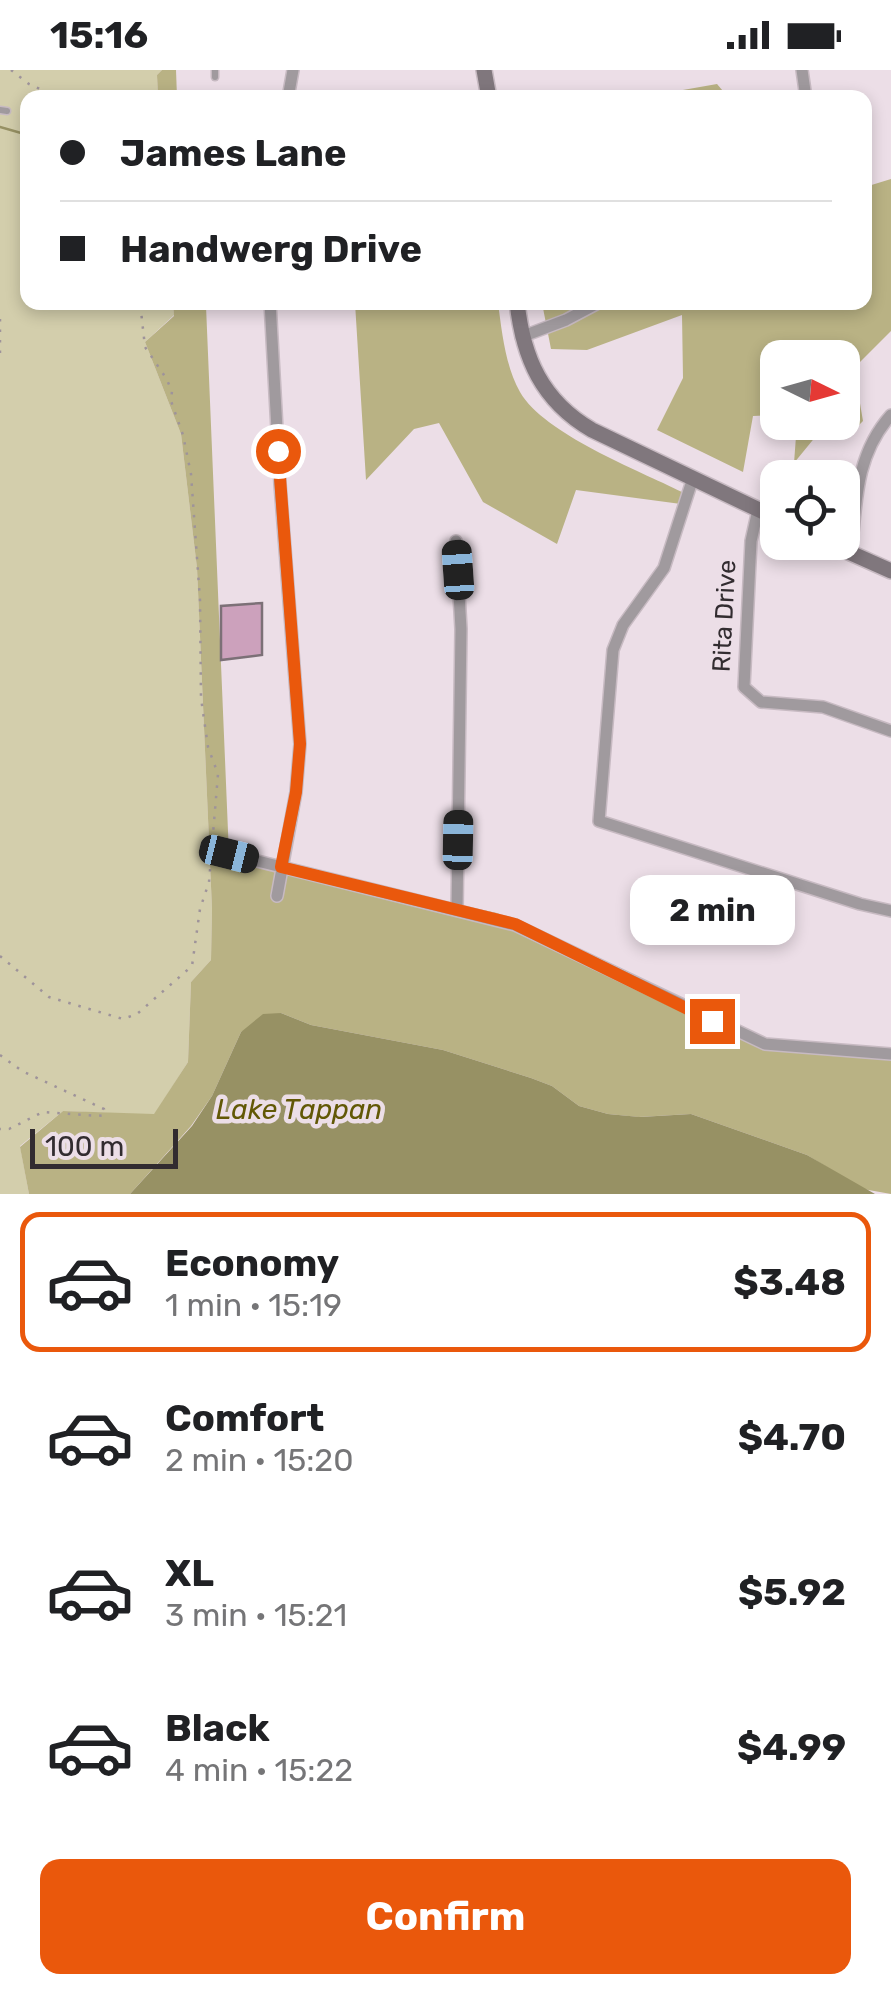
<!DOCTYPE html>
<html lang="en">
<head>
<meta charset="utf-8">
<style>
	:root { --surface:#fff; --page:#f2f2f2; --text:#202124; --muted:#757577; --line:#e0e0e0; --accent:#ea580c }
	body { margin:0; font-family:Rubik,sans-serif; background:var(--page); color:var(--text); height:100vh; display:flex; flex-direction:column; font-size:38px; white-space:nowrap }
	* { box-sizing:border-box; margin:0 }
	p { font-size:32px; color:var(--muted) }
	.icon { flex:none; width:55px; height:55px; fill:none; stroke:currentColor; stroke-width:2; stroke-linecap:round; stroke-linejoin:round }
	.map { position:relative; height:1124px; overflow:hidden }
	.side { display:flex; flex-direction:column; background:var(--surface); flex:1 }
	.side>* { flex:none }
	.hud { position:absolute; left:20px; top:20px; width:852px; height:220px; border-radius:20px; box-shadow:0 5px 15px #0003; display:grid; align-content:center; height:220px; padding:0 40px; background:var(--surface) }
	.needle { width:65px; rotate:95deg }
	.fabs { position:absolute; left:760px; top:270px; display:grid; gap:20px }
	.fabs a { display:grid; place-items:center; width:100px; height:100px; border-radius:20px; background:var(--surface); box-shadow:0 5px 15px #0003; font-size:50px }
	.scale { position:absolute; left:30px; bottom:25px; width:148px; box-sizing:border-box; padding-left:10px; border:5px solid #322c30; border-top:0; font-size:28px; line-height:35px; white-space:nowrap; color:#322c30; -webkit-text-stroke:8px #ecdee7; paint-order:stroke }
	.end { position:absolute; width:45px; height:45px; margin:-22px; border:12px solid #ea580c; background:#fff; box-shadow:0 0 0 5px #fff }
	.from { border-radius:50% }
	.bubble { position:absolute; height:70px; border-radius:20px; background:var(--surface); box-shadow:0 5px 15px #0003; font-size:32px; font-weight:700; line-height:70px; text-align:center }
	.car { position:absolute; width:30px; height:60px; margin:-30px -15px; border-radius:12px; box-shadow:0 0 8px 2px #0007; background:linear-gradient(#222 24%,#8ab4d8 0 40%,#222 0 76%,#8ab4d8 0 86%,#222 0) }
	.hud b { display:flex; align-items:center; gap:35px; height:95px; font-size:38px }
	.hud b+b { border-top:2px solid var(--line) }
	.hud i { width:25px; height:25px; background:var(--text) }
	ul { padding:18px 0 0; list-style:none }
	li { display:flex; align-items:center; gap:30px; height:140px; margin:0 20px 15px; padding:0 20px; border:5px solid transparent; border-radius:20px }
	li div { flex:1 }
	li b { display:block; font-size:38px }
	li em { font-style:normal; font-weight:700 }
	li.current { border-color:var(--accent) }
	li>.icon { width:90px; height:90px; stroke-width:1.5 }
	.primary-button { display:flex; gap:20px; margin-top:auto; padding:20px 40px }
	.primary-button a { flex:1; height:115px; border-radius:20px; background:var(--accent); color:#fff; font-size:40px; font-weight:700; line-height:115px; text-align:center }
	.status { display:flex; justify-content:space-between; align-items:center; height:70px; padding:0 50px; background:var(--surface); direction:ltr }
	.status svg { height:28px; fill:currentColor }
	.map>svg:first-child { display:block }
	.green { fill:#d3ceac }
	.forest { fill:#b9b284 }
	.water { fill:#979164 }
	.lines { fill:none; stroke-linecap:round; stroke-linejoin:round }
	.stream { stroke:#979164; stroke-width:2.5 }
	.building { fill:#cca1bc; stroke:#7c7077; stroke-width:2.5 }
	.lane-casing { stroke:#c7bac2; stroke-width:9 }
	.street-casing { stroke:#c7bac2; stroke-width:14 }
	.secondary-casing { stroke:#c7bac2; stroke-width:18 }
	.path { stroke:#9e939a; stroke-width:2.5; stroke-dasharray:2.5 8; stroke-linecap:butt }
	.lane { stroke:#a09a9e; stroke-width:6 }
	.street { stroke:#a09a9e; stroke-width:11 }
	.secondary { stroke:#80777d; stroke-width:15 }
	.route { stroke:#ea580c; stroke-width:12 }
	.labels { text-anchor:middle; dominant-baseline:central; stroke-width:9; stroke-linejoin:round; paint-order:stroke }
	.street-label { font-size:25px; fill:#322c30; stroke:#ecdee7 }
	.water-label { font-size:28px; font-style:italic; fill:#625806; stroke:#ecdee7 }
</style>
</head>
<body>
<div class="status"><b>15:16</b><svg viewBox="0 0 49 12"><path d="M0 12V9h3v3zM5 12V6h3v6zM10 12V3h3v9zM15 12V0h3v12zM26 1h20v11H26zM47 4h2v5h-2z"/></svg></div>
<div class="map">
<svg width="891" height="1124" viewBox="0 0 891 1124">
	<rect width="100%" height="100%" fill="#ecdee7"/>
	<polygon class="green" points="0,0 162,0 157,5 158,27 28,28 28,232 173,233 174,245 145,272 181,364 197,498 212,839 211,890 191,912 188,992 154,1045 63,1041 20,1076 29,1124 0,1124"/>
	<g class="forest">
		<polygon points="162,0 176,0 177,27 158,27 157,5"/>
		<polygon points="717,14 728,27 643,27"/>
		<polygon points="891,109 891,261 854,298 863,351 848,366 821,360 794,393 797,353 842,352 842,288 778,288 777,345 753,346 743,402 657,360 683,308 682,245 587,280 551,279 542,233 865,232 865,117"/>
		<polygon points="173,233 205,233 206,236 229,785 497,843 759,968 891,980 891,1124 863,1119 807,1085 691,1044 639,1047 608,1044 579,1036 552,1016 531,1008 443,980 311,955 281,943 241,962 212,1026 191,1056 130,1124 29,1124 20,1077 63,1041 154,1044 188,992 191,912 211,890 212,839 197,498 181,364 145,272 174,246"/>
		<path d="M355 233H498C502 262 505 295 520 322 544 364 638 400 682 422L681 434 576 420 557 474 483 432 439 353 414 359 366 410Z"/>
	</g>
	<polygon class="water" points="281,943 311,955 443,980 531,1008 552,1016 579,1036 608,1044 640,1047 691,1044 807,1085 875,1124 130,1124 192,1056 212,1026 241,962 263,944"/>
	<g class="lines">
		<polyline class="stream" points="0,57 28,65"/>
	</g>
	<polygon class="building" points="262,533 262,585 221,590 221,536"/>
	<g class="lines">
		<g class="lane-casing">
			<g id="lane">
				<polyline points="215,7 215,0"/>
				<polyline points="0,40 7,41"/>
			</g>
		</g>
		<g class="street-casing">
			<g id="street">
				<polyline points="802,0 806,28"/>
				<polyline points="288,28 293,0"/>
				<polyline points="270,232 280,414 300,674 296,722 277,826"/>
				<polyline points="521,267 566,250 600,232"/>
				<polyline points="693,408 664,498 623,555 613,580 599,751 860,834 891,841"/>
				<polyline points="758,440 751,471 744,617 761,632 823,637 891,661"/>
				<polyline points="456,471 461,559 457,840"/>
				<path d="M851 485C856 434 855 385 891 345"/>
				<polyline points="229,784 515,855 765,974 891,984"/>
			</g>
		</g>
		<g class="secondary-casing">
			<g id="secondary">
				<polyline points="484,0 489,28"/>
				<path d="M517 232C523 288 542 331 592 360L778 449"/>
				<polyline points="826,472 891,501"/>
			</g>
		</g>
		<g class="path">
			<polyline points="11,0 29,14 59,28"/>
			<polyline points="0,249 0,284"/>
			<polyline points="0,886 49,927 123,949 137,944 192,896 200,839 209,812 218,704 208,677 201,628 200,530 191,404 183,365 171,331 172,321 166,308 145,277 140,232"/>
			<polyline points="0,985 22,1001 104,1039 104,1045 98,1046 43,1042 9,1059 0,1059"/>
		</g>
		<use href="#lane" class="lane"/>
		<use href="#street" class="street"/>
		<use href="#secondary" class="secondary"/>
	</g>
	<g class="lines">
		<polyline class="route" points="278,381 300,674 296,722 281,797 515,854 712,951"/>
	</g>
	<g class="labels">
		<g class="street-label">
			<text transform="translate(724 546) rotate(-87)">Rita Drive</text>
		</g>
		<g class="water-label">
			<text x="299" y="1039">Lake Tappan</text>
		</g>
	</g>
</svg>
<div class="fabs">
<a><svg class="needle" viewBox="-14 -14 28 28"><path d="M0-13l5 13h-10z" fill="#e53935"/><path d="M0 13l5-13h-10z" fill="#757577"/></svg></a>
<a><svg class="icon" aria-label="locate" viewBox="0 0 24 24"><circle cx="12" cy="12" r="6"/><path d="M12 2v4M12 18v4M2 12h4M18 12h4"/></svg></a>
</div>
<div class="scale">100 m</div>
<i class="end from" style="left:278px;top:381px"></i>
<i class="end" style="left:712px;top:951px"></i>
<div class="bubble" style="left:630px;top:805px;width:165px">2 min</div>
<i class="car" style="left:458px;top:500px;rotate:356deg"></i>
<i class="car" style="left:458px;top:770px;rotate:1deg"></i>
<i class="car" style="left:229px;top:784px;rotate:104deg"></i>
<div class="hud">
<b><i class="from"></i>James Lane</b>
<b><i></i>Handwerg Drive</b>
</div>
</div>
<section class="side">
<ul>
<li class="current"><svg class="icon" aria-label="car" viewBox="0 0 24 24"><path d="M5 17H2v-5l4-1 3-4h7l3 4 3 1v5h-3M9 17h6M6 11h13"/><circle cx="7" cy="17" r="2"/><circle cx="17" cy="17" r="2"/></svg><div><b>Economy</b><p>1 min · 15:19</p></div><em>$3.48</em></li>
<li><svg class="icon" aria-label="car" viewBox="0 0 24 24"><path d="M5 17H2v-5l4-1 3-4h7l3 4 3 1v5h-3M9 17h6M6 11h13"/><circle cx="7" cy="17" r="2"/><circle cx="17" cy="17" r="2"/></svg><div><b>Comfort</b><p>2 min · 15:20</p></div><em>$4.70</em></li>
<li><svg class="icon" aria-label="car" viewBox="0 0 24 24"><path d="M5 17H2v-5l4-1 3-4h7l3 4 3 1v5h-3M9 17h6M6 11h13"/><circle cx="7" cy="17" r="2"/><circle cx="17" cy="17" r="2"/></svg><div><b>XL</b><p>3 min · 15:21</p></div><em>$5.92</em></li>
<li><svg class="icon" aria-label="car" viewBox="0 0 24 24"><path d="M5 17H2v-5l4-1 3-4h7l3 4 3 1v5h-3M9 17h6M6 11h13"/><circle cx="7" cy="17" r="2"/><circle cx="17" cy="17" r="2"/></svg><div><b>Black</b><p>4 min · 15:22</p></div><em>$4.99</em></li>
</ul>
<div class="primary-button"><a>Confirm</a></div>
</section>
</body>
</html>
